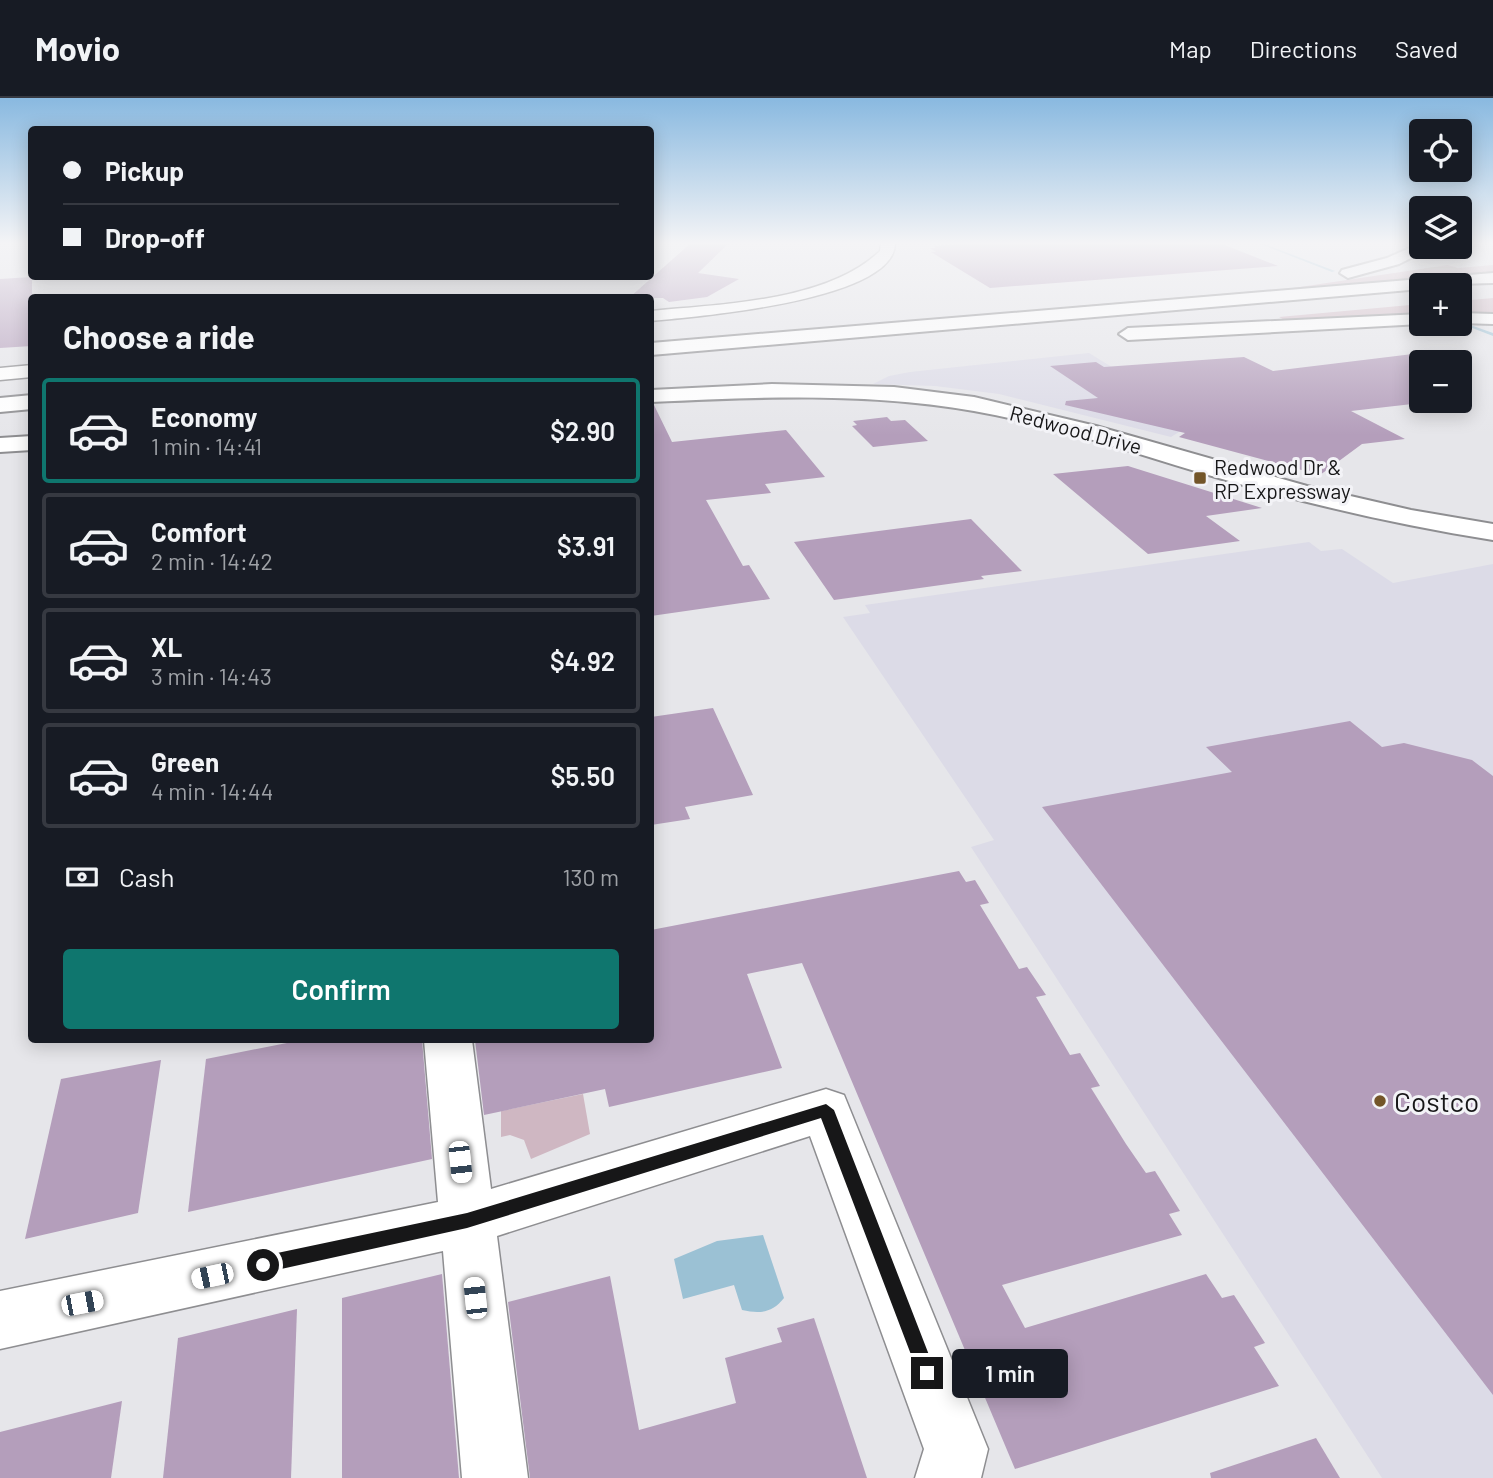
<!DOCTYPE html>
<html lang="en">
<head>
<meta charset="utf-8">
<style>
	:root { --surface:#171b24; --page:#242831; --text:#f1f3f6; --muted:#9ea1a6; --line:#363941; --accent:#0f766e }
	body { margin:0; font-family:Barlow,sans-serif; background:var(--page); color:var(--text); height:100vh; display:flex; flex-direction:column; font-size:26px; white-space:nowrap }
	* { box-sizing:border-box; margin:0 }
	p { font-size:23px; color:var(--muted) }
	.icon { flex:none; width:38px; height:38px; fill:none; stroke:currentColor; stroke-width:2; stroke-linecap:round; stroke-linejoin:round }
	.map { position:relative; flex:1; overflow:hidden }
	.sheet { position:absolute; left:28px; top:196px; width:626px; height:749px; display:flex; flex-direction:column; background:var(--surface); border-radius:7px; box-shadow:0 4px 18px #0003 }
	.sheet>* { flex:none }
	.banner { position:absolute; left:28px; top:28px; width:626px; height:154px; border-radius:7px; box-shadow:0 4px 18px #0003; display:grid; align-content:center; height:154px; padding:0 35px; background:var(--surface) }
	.buttons { position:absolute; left:1409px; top:21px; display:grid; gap:14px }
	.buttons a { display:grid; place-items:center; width:63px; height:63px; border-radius:7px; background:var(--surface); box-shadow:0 4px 18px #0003; font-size:35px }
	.end { position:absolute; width:32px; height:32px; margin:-16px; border:9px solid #171718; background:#fff; box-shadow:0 0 0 4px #fff }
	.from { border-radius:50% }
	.bubble { position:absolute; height:49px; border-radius:7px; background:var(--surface); box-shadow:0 4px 18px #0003; font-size:23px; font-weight:600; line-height:49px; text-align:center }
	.car { position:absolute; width:21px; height:42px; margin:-21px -10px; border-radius:9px; box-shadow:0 0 5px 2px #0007; background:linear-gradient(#fff 24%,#345 0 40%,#fff 0 76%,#345 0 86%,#fff 0) }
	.banner b { display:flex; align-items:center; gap:24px; height:66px; font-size:26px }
	.banner b+b { border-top:2px solid var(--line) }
	.banner i { width:18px; height:18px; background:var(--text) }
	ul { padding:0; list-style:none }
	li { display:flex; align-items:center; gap:21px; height:105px; margin:0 14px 10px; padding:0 21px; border:4px solid var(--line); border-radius:7px }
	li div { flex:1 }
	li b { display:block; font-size:26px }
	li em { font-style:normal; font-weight:600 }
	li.on { border-color:var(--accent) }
	li>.icon { width:63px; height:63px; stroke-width:1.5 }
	h2 { padding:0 35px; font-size:32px; line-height:84px }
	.pay { display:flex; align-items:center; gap:18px; height:77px; padding:0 35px; font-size:26px }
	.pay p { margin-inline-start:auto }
	.action { display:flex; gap:14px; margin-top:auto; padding:14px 35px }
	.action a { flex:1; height:80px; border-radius:7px; background:var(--accent); color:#fff; font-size:28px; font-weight:600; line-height:80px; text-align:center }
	header { display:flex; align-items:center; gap:42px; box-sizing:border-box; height:98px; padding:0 35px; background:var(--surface); border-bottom:2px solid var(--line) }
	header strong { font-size:33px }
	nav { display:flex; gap:38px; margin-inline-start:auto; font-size:24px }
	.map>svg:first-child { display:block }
	.built { fill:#dcdbe7 }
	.green { fill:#cfb7c2 }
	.water { fill:#9bc1d4 }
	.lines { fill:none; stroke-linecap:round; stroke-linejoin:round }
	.stream { fill:#9bc1d4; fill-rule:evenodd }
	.building { fill:#b49ebb }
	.minor-casing { stroke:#8e8e91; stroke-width:3 }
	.major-casing { stroke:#8e8e91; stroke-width:4 }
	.highway-casing { stroke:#8e8e91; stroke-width:4 }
	.minor { fill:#fff; fill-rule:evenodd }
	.major { fill:#fff; fill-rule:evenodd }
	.highway { fill:#fff; fill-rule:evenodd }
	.route { fill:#171718 }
	.poi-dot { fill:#735529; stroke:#f3f3f7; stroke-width:2.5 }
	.labels { text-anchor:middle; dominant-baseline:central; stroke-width:6; stroke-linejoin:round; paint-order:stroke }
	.far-street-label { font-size:21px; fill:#171718; stroke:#f3f3f7 }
	.far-poi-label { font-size:21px; fill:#171718; stroke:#f3f3f7; text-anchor:start }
	.near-poi-label { font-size:28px; fill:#171718; stroke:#f3f3f7; text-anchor:start }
</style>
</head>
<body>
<header>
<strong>Movio</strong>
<nav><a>Map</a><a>Directions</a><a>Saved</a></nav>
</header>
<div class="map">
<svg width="1493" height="1380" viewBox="0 0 1493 1380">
	<rect width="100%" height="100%" fill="#e6e6ea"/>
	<g class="built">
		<polygon points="1089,255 1198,322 1171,339 999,296 935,288 873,286 889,278 910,274"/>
		<polygon points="1309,444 1321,453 1342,451 1393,485 1493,466 1493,1380 1382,1380 971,749 994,742 843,519 870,515 865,507"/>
	</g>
	<g class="green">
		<polygon points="1448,167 1458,170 1493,167 1493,175 1085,212 1077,208 1293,190"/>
		<polygon points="1493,200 1493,218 1460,217 1460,203"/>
		<polygon points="1421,206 1421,218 1289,224 1279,219"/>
		<polygon points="583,996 590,1036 531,1061 524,1042 510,1037 501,1039 501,1013"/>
	</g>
	<path class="water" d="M763 1137 784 1200C772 1215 760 1216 742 1212L734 1187 683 1201 674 1161 717 1143Z"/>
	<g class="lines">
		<g class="stream">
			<polygon points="1255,144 1259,144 1335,173 1332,174"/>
			<polygon points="1462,224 1493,235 1493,238 1462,226"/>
		</g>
	</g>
	<g class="building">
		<polygon points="692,144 730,144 698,175 739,181 707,199 669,204 663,200 629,200"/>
		<polygon points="1002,144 1217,144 1278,168 990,190 931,154 936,154 930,150 936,150 933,148"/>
		<polygon points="32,179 32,248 0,250 0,181"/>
		<polygon points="1421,255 1421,305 1351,313 1405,341 1362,346 1320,377 1179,339 1185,335 1065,307 1066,303 1098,300 1050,268 1096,264 1104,269 1244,259 1273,273"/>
		<polygon points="651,307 654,307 672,344 786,332 825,379 765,386 771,395 706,402 743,468 749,467 770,501 651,518"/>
		<polygon points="887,319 891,323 905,322 928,343 873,349 852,328 857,327 853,323"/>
		<polygon points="1128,368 1262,410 1206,418 1240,443 1148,456 1053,376"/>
		<polygon points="971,421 1022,473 981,478 984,481 834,502 794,444"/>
		<polygon points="713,610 753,697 685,709 690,721 651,727 651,619"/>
		<polygon points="1350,623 1382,649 1404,645 1472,662 1493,678 1493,1297 1042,709 1232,674 1206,649"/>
		<polygon points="959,773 966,784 975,782 989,805 980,807 1019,871 1027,869 1046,897 1036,899 1070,957 1080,955 1100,988 1091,990 1126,1046 1146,1075 1155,1073 1180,1113 1169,1116 1182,1137 1002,1187 1025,1230 1206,1176 1222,1200 1234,1197 1265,1245 1254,1249 1279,1288 1015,1371 802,865 747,876 782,970 609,1009 605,991 484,1017 475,942 651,942 651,832"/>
		<polygon points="302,942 422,942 432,1061 188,1114 206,961"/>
		<polygon points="161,962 138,1115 25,1141 61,981"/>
		<polygon points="442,1176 459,1380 342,1380 342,1200"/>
		<polygon points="610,1178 639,1332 736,1305 725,1260 782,1244 777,1230 814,1220 867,1380 530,1380 508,1204"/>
		<polygon points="297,1211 291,1380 163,1380 178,1240"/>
		<polygon points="122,1303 111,1380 0,1380 0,1334"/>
		<polygon points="1316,1340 1340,1380 1211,1380 1210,1375"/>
	</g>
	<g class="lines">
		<g class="minor-casing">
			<g id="minor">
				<path d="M881 144H895C898 203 693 219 651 223V213C720 206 827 204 880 153Z"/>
				<polygon points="32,267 32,279 0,282 0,270"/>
				<polygon points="424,942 472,942 491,1091 826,991 844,997 988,1351 981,1380 915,1380 924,1351 810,1038 497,1138 528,1380 462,1380 443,1153 0,1251 0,1193 438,1104"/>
			</g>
		</g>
		<g class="major-casing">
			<g id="major">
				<path d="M772 286 894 289 974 299 1096 328 1307 388 1411 412 1493 426V442C1404 428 1316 408 1229 383 1144 359 1061 328 974 313 867 294 758 299 651 304V292Z"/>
				<polygon points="32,338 32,352 0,354 0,340"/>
			</g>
		</g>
		<g class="highway-casing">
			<g id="highway">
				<polygon points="1421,145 1421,149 1433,149 1399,166 1348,180 1340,175 1342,172 1387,160"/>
				<polygon points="1493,175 1493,185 1421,187 1421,191 651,257 651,245"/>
				<polygon points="1460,215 1493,216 1493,226 1460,225"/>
				<polygon points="1421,216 1421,226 1424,226 1421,226 1128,242 1119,236 1128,230"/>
				<polygon points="32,297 32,311 0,314 0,300"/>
			</g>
		</g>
		<use href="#minor" class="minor"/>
		<use href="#major" class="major"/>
		<use href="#highway" class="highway"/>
	</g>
	<linearGradient id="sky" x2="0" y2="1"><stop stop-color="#89b9e0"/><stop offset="0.43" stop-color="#f4f4f6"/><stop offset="1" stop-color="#f4f4f6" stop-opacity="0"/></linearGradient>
	<rect width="1493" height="337" fill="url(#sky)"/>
	<polygon class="route" points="826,1006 834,1012 936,1275 934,1281 927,1284 920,1281 918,1275 821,1020 467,1130 263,1175 257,1172 254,1167 257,1161 263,1158 467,1115"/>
	<g class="poi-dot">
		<rect x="1193" y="373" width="14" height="14" rx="3.5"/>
		<circle cx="1380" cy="1003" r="7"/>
	</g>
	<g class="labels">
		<g class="far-street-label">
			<text transform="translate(1076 331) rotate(15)">Redwood Drive</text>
		</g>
		<g class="far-poi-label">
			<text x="1214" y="368">Redwood Dr &amp;<tspan x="1214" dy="24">RP Expressway</tspan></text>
		</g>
		<g class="near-poi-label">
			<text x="1394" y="1003">Costco</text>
		</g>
	</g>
</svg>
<div class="buttons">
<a><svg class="icon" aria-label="locate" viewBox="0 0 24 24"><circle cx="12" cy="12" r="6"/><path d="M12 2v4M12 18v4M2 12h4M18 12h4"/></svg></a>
<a><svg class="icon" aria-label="layers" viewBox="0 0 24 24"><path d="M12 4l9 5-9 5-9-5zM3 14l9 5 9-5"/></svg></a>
<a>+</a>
<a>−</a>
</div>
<i class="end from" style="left:263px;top:1167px"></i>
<i class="end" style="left:927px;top:1275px"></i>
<div class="bubble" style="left:952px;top:1251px;width:116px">1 min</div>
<i class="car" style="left:460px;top:1064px;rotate:174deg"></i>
<i class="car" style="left:212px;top:1178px;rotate:258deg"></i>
<i class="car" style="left:475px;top:1200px;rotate:354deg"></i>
<i class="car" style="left:82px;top:1205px;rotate:79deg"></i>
<div class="banner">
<b><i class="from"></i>Pickup</b>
<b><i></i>Drop-off</b>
</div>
<section class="sheet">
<h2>Choose a ride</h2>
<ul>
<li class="on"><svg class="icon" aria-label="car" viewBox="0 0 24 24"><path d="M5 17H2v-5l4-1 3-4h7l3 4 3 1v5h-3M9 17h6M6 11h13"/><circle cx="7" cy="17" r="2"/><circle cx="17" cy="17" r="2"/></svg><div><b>Economy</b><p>1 min · 14:41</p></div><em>$2.90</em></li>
<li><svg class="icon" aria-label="car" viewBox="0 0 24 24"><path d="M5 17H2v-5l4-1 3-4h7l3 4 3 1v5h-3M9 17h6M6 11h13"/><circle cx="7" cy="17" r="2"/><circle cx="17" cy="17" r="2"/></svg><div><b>Comfort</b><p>2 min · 14:42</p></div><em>$3.91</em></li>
<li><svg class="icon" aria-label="car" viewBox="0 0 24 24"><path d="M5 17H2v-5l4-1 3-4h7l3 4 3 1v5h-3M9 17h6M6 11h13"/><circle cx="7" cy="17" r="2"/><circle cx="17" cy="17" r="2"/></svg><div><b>XL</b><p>3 min · 14:43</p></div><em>$4.92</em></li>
<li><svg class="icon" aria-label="car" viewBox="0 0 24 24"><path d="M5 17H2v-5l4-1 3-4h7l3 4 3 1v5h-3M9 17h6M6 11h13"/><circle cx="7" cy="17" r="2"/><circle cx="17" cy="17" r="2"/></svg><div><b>Green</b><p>4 min · 14:44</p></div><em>$5.50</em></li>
</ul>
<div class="pay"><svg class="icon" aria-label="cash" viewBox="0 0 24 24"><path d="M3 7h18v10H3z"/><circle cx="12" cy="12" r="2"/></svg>Cash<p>130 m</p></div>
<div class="action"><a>Confirm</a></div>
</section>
</div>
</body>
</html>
